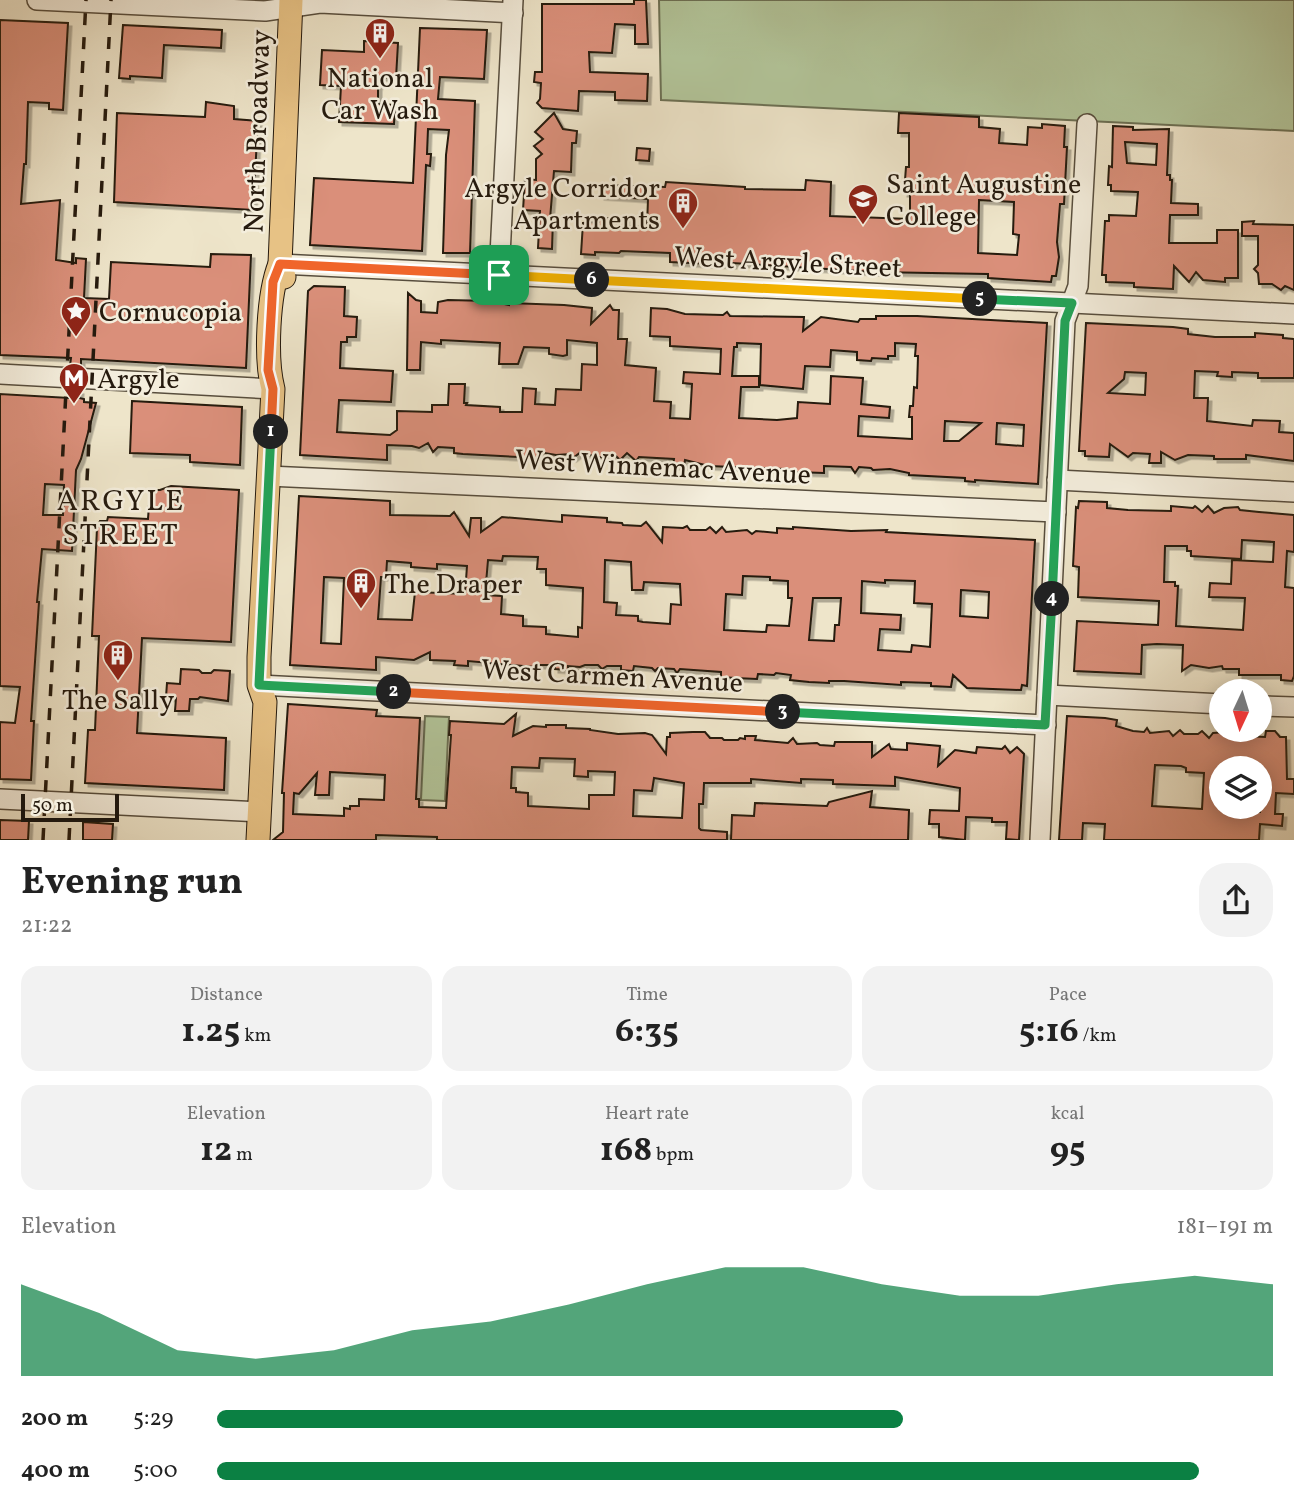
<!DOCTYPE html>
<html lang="en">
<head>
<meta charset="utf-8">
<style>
  body { margin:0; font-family:Vollkorn,serif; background:#f2f2f2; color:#222; height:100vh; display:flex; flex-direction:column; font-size:26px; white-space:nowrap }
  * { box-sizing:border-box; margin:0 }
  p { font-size:23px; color:#767676 }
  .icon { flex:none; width:38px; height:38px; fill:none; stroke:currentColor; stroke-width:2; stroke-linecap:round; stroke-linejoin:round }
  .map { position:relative; height:840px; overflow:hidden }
  .panel { display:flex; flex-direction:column; background:#fff; flex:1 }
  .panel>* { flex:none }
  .needle { width:46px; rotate:184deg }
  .fabs { position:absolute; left:1209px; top:679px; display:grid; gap:14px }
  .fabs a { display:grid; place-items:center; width:63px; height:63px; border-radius:50%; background:#fff; box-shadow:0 4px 18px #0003; font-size:35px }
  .scale { position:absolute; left:21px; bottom:18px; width:98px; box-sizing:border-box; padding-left:7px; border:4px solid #251a0e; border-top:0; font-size:19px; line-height:24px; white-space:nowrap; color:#251a0e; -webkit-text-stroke:5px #f4eedd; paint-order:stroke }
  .pin { position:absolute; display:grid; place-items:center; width:60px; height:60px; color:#fff; margin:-30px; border-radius:14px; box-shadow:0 4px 10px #0006 }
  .km { position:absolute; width:35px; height:35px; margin:-18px; border-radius:50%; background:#222; color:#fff; font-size:19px; line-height:35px; text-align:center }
  .round { display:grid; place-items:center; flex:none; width:74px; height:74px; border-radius:28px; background:#f2f2f2 }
  .summary { display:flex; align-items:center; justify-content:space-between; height:119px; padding:0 21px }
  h1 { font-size:38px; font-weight:700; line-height:52px }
  .stats { display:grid; grid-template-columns:repeat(3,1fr); gap:10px; height:119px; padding:7px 21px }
  .stats div { display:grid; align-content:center; border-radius:18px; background:#f2f2f2; text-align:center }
  .stats b { font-size:35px; font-weight:700 }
  .stats small { font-size:19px; font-weight:400 }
  .stats p { font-size:19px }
  .chart { height:196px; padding:14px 21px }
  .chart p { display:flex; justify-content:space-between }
  .chart svg { width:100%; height:126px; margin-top:7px; fill:#0b8043; opacity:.7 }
  ul { padding:0 21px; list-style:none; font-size:23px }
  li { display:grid; grid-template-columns:112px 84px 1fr; align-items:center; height:52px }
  li i { height:18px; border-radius:9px; background:#0b8043 }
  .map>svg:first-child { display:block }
  .green { fill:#b3c69b; stroke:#6c7054; stroke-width:2 }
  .building { fill:#da8f7a; stroke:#251a0e; stroke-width:2; fill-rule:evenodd; filter:url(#shadow) }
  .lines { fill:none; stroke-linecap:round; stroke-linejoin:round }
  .minor-casing { stroke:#574d3d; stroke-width:22 }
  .major-casing { stroke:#251a0e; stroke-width:25 }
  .minor { stroke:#f4eedd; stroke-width:19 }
  .major { stroke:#e7c285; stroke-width:23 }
  .rail { stroke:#251a0e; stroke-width:3.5; stroke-dasharray:12 12; stroke-linecap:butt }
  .split-1-casing { stroke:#fff; stroke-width:14 }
  .split-2-casing { stroke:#fff; stroke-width:14 }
  .split-3-casing { stroke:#fff; stroke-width:14 }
  .split-4-casing { stroke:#fff; stroke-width:14 }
  .split-5-casing { stroke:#fff; stroke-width:14 }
  .split-6-casing { stroke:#fff; stroke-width:14 }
  .split-7-casing { stroke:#fff; stroke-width:14 }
  .split-1 { stroke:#f0652b; stroke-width:9 }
  .split-2 { stroke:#22a559; stroke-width:9 }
  .split-3 { stroke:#f0652b; stroke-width:9 }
  .split-4 { stroke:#22a559; stroke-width:9 }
  .split-5 { stroke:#22a559; stroke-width:9 }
  .split-6 { stroke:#f5b400; stroke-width:9 }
  .split-7 { stroke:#f5b400; stroke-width:9 }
  .labels { text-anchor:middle; stroke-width:5; stroke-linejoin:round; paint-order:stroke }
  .poi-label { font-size:28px; fill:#251a0e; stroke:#f4eedd; text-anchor:start }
  .street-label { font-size:28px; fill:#251a0e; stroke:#f4eedd }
  .neighbourhood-label { font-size:30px; letter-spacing:2px; fill:#251a0e; stroke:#f4eedd }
</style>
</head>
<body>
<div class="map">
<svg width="1294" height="840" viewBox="0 0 1294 840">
  <defs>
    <filter id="shadow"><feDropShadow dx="3.5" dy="3.5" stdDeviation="0" flood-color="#0004"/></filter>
  </defs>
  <rect width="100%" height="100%" fill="#eee5ca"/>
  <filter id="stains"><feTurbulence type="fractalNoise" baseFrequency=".00286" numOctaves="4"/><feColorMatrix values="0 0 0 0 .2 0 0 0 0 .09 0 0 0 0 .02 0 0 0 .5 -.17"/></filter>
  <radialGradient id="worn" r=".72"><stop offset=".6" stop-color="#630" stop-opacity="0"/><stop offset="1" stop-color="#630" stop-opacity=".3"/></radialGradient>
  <g class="green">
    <polygon points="659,0 1294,0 1294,131 661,100"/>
    <polygon points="425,716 449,717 445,801 421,800"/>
  </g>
  <g class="building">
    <polygon points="634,0 646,0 648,44 635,44 635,25 615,24 612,53 589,52 590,72 648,74 647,101 615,100 615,92 579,91 578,111 542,108 537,103 540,99 541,83 534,82 535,72 542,72 542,4 634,4"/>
    <polygon points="0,20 68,23 63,110 49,109 49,103 28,102 26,164 24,164 21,204 60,200 56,260 76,263 76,258 86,259 84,298 109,299 111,262 210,267 211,254 251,255 246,368 81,359 81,366 70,366 71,358 0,355"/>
    <polygon points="123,25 222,30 221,48 164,45 162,78 130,76 130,79 119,78"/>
    <polygon points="420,28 487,30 484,79 440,77 438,99 475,101 470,253 443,253 446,155 449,130 428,129 427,154 431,154 430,166 426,165 422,251 310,245 314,178 413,183"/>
    <polygon points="364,41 398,43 396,78 380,77 378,88 378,104 395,105 394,124 339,122 341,86 320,85 322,50 364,52"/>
    <polygon points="206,102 234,106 234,119 258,121 253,210 114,202 117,113 205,117"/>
    <polygon points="554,113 563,129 577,131 576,143 572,143 571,172 554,171 550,219 553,219 552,249 538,248 540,211 523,210 525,179 536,180 536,159 542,154 534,146 543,139 535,132"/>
    <path d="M899 113 979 117V127L1000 129 999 143 1027 145 1028 127 1042 128V124L1065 126 1064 147H1067L1064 204H1060L1057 242 1059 257 1056 276H1052L1051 282 988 278V274L874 272 733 263V265L670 262V253L621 251 619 253 595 252V255L581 254 583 223 599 222V218H609L626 219 625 226 647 227 648 199 601 196 602 185 665 187 666 182 745 187V189L805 190 806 180 831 182 830 216 910 219V193H904L906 167H909V133H898ZM979 200 1014 202 1013 234 1019 235 1017 255 978 253Z"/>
    <path d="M1113 126 1133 127V130L1169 129 1167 175H1170V180H1172L1171 203 1198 204V215H1170L1169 243H1217V230H1238V278H1225V282L1203 280 1196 272 1189 282 1174 266 1173 289 1134 287V283L1106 282V275H1102L1105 221H1109V215L1136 216 1138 192 1111 191V185H1108L1109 166 1112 167ZM1125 142 1157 144 1156 165 1127 163Z"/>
    <polygon points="637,148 650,149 649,161 636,160"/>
    <polygon points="1254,221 1253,224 1294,225 1294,290 1285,286 1281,290 1272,284 1259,284 1258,273 1254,269 1258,265 1258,236 1242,236 1242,222"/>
    <path d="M314 286 345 287 344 316 357 317 356 337H347V342H341L340 368 393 371 391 402 339 400 337 432 390 435 397 430V411L432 412V405H448L449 384H465L464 403H467L466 405 500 407V412H522L523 388 536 389 535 404 555 405 556 389 581 390 582 364 597 365V343L567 340V355L563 356 549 354V348L524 347 518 364H499L500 343 441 340V344L421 342 420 370H407L408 293 416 300 421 301V312L437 313 438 302 448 300 490 301 509 305V303L564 305 592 308 591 324 610 305 613 310H619L618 339H627L625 365 656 368 654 401 671 402 670 418 690 419 692 384 683 383 684 372 720 374 721 349 670 346V337L650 336 651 308 667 309 685 314 723 315 727 312 730 316 804 317 803 331 821 317 858 322 860 319H876V316H917L1047 323 1038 484 975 480V482L965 481V478L909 475V473L890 469 873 470 871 468 859 467 855 473 851 467 824 466V473L795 472V470L785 469 709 466 685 460 684 466H673L674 459 639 457 636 461 627 453 620 460 616 456 604 458 590 455 584 456 581 452 573 458 571 454 556 455 538 452V458L463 454 454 453V448L438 447 433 452 428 443 419 448 412 446 387 445V460L300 455 308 291ZM737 343 761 344 760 385 803 389 805 366 830 367 831 350 857 352V360L871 361 872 358 888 359V356H895V343L916 344 915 356H918L917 388 914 387 913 406H910L909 417H912V439L858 436 859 416 889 418 890 407 861 404 863 378 831 376 830 404 798 402 797 418 777 420 739 418 741 387H759V376H732L734 347H737ZM945 421 981 423 959 441H944ZM997 423 1024 425 1023 446 996 444Z"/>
    <path d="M1086 323 1173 327 1188 329V334L1215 337H1255V333L1283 335V338L1294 339V378H1258V373L1232 372V377L1217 376 1218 372 1195 371 1194 398H1208L1207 421 1252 426 1253 420 1280 421 1279 432 1294 433V461L1246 455V459H1214V456L1188 455 1175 460 1161 452V463H1149L1150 454 1133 453 1128 457 1110 444 1109 457 1085 456V451H1079ZM1125 372 1146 373 1145 395 1108 393 1124 379Z"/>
    <path d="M69 390 80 391 79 398 84 399V402L96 403 81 459 76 470 72 551 42 549 37 602H39L31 721H34L31 780 0 779V722L15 723 20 687 0 686V394L69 398ZM45 484 64 485 63 515H43Z"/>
    <polygon points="132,401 242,407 240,465 190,462 190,455 130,453"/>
    <polygon points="171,486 239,490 231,642 142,638 137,733 226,738 224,790 85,783 88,730 95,730 99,636 92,636 97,528 100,521 107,521 108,517 148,519 150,490 160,490"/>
    <path d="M299 496 390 501V515L450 516 454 512 469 536 471 518H481V532L502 517 562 522V515L607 518V522L622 523 623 525 641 526 646 522 662 542 663 527 683 528 687 526 690 530H706L710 527 716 533 722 527 726 532 747 530 752 534 756 531 777 533V528L793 529V527L851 531 887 530 886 532 1035 540 1027 686 1022 685 1021 690 967 688 953 675 951 687 931 686V683L901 682V685L844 681H829V683L809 682 790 680 791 675 776 673 774 675 758 674 757 679 735 678 721 677V672L680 669 677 673 674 669 658 668 655 671 652 668 634 666 633 671 621 670V666H607L602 669 598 665H585L580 667 568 666V670L555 669V665H538L535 667 468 661V666L454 665 455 661 430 660V652L414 660 376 657V670L290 665ZM503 556 538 557 537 569H546V585L583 588 582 628 578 627V637L546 634V627L523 626V616L501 614 502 596 485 595 488 560 502 561ZM605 560 631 562 632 590H643L644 582 680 584 681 605 671 604 670 624 643 622 638 621V616L616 615 617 603 604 602ZM387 561 411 563V567L437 569V564L467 566 465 594 415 592 412 620 378 619 381 577H386ZM743 576 770 577V580L788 581V598H792L789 626 767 625 766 632 724 630 726 594 742 595ZM324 577 344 578 341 644 321 643ZM885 580 915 581 914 603 932 604 930 647 912 645 911 652 878 650 880 629 900 630 901 615 861 613 862 581 885 583ZM961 590 989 592 988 618 960 616ZM813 598H841L839 625H835L834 641 809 640Z"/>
    <path d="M1079 501 1107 502V508L1128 510 1171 511V506L1193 508 1195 506 1202 512 1208 506 1214 513 1224 508 1238 507 1240 510 1259 512 1294 515V552L1287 551 1285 587 1294 588V676L1292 681 1281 680V675H1239V669H1223L1222 666 1209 668 1191 665 1182 671 1183 645 1157 644 1142 645 1141 674 1074 671 1077 621 1158 625 1159 603V601L1078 597 1079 567 1073 566 1076 507 1078 508ZM1242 540 1274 542 1273 562 1232 560 1231 584 1210 583 1209 597 1245 598 1243 630 1176 626 1178 586H1175V582H1164L1165 546H1187V551H1191V556L1241 559Z"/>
    <polygon points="181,669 199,670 202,673 211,673 214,670 230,671 228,701 200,697 198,699 190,699 189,711 175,711 176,698 166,697 167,683 180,684"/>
    <path d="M288 704 377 710 376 716 420 718 416 799H419V807L446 808 451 735H449L450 721 504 724 516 714 513 736 533 726 546 727V725H566V728L590 729V730L618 734 645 733 652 735 666 754 667 737H670V733L693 732H705L710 738H722L724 740H738L740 738 745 739V736H756L755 740 788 743 793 738 797 744 817 743 820 745 834 746 835 742H872V757L889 744 891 749 907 750V743L940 746 938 766 955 750 976 753 977 747 1002 749 1005 746 1010 753 1017 747 1024 754 1019 840 1006 839 1007 822H992V818L966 817 965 840 939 837V824H929L930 810 959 811 960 788 895 777V786L833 784V780L801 779V783L751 779V783H704L703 804H699V828L701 830 727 832V840H437V837L376 835V840H273L283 832 284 793H282ZM540 758 575 759 574 776 588 777V771L615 772 614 795H589V809L528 806V793L516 792V788H511L512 767 539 768ZM330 772 385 775 384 800 359 799V806H350V809L344 808V816L293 814 294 793 299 794 317 773 315 795H329ZM654 778 684 783 682 818 633 816 634 790 652 791Z"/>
    <path d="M1067 716 1105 718 1117 720 1116 726 1133 731 1144 732 1147 728 1150 733 1169 731 1173 736 1180 730 1184 734H1198L1202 731 1209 738 1213 733 1227 732 1234 739 1240 734 1244 736 1265 737 1266 731H1275L1280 737H1286L1287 779H1294V794L1276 793 1275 814H1283L1282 826 1260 824 1259 840H1104L1105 824 1083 823 1082 840H1059ZM1155 765 1181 766 1186 768V772L1204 773 1202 809 1152 806ZM1222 768H1260V812L1222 810Z"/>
    <polygon points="872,791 870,807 909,810 908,840 731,840 732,815 754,816 755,803 827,806 829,802"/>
    <polygon points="0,820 29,821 28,840 0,840"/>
    <polygon points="83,822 113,824 112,840 83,840"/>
  </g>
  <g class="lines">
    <g class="minor-casing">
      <g id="minor">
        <polyline points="37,0 265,11 320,3 513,13"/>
        <polyline points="280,264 1294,314"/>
        <polyline points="499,275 513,0"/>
        <polyline points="0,374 273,389"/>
        <polyline points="268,476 1056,512"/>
        <polyline points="1057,480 1294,492"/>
        <polyline points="259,685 1046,725"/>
        <polyline points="1047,695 1222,704"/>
        <polyline points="1260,706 1294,707"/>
        <polyline points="0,799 259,812"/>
        <polyline points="1040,840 1065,321 1078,286 1087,124"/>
      </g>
    </g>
    <g class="major-casing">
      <g id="major">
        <polyline points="284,277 280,264 291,0"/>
        <path d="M258 840 265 702 259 685V657L273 389C265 358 268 294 280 264"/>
      </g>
    </g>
    <use href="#minor" class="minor"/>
    <use href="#major" class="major"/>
    <g class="rail">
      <polyline points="43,840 86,0"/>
      <polyline points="69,840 111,0"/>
    </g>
  </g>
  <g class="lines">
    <g class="split-1-casing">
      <polyline id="split-1" points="271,432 273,389 268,370 273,282 280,264 499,275"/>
    </g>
    <g class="split-2-casing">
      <polyline id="split-2" points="271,432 259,685 394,692"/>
    </g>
    <g class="split-3-casing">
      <polyline id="split-3" points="394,692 783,712"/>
    </g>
    <g class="split-4-casing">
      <polyline id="split-4" points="783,712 1045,725 1052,599"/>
    </g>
    <g class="split-5-casing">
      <polyline id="split-5" points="980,299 1072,303 1065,321 1052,599"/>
    </g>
    <g class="split-6-casing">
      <polyline id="split-6" points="592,280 980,299"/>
    </g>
    <g class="split-7-casing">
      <polyline id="split-7" points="499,275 592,280"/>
    </g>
    <use href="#split-1" class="split-1"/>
    <use href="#split-2" class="split-2"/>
    <use href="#split-3" class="split-3"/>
    <use href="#split-4" class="split-4"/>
    <use href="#split-5" class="split-5"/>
    <use href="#split-6" class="split-6"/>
    <use href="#split-7" class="split-7"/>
  </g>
  <defs>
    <g id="building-pin" transform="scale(1.575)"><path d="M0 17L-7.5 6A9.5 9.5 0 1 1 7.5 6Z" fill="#8f2418" stroke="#f4eedd"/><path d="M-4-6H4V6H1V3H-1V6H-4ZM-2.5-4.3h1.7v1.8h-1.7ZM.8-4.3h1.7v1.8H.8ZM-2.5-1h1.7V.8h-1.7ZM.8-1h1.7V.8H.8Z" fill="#fff"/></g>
    <g id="university-pin" transform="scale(1.575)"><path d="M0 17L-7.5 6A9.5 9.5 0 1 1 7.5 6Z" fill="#8f2418" stroke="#f4eedd"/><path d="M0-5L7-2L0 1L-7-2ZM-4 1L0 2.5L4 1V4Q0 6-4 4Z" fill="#fff"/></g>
    <g id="sight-pin" transform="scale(1.575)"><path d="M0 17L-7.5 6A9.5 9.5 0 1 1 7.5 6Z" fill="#8f2418" stroke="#f4eedd"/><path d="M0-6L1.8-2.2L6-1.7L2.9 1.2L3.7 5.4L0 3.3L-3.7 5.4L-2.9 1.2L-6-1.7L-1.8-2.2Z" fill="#fff"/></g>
    <g id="metro-pin" transform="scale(1.575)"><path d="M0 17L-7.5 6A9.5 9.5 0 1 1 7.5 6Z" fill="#8f2418" stroke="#f4eedd"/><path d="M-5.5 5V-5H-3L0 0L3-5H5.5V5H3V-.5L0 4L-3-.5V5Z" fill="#fff"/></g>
  </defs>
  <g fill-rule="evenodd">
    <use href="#building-pin" x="380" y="33"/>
    <use href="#university-pin" x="863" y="199"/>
    <use href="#building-pin" x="683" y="203"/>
    <use href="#sight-pin" x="76" y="311"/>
    <use href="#metro-pin" x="74" y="378"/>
    <use href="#building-pin" x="361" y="583"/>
    <use href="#building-pin" x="118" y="655"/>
  </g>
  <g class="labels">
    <g class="poi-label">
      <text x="380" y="87" text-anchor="middle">National<tspan x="380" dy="32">Car Wash</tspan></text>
      <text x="886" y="193">Saint Augustine<tspan x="886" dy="32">College</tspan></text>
      <text x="660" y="197" text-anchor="end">Argyle Corridor<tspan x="660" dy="32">Apartments</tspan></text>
      <text x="99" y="321">Cornucopia</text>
      <text x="97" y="388">Argyle</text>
      <text x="384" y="593">The Draper</text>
      <text x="118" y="709" text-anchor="middle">The Sally</text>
    </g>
    <g class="street-label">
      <text transform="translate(256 131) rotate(-88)" y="10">North Broadway</text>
      <text transform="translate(788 261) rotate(3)" y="10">West Argyle Street</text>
      <text transform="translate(663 466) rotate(3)" y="10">West Winnemac Avenue</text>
      <text transform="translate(612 675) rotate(3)" y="10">West Carmen Avenue</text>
    </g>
    <g class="neighbourhood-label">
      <text x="121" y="510">ARGYLE<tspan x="121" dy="34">STREET</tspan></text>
    </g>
  </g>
  <rect width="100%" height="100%" filter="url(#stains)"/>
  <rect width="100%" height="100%" fill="url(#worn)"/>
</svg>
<div class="fabs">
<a><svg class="needle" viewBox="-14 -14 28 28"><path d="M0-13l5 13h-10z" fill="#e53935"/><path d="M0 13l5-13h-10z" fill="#767676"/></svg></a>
<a><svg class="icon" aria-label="layers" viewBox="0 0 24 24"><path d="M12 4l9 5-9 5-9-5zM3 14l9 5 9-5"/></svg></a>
</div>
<div class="scale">50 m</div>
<div class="pin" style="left:499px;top:275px;background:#1e9e55"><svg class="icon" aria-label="arrive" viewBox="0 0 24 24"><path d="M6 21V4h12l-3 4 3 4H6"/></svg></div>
<b class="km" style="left:271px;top:432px">1</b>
<b class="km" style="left:394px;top:692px">2</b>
<b class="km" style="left:783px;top:712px">3</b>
<b class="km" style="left:1052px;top:599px">4</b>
<b class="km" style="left:980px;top:299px">5</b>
<b class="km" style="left:592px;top:280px">6</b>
</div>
<section class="panel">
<div class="summary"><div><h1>Evening run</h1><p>21:22</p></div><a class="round"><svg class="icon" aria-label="share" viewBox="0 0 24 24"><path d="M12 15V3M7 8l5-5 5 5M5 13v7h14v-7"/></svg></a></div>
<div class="stats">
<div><p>Distance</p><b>1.25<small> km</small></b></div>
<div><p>Time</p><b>6:35</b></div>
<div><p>Pace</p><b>5:16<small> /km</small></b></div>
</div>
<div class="stats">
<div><p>Elevation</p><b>12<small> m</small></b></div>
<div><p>Heart rate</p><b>168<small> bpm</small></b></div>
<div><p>kcal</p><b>95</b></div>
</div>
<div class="chart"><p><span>Elevation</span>181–191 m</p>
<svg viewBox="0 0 160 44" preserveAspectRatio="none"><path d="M0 44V12L10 22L20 35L30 38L40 35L50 28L60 25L70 19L80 12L90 6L100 6L110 12L120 16L130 16L140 12L150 9L160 12V44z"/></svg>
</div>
<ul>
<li><b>200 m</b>5:29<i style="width:65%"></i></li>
<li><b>400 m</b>5:00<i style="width:93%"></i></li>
</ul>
</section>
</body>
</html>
